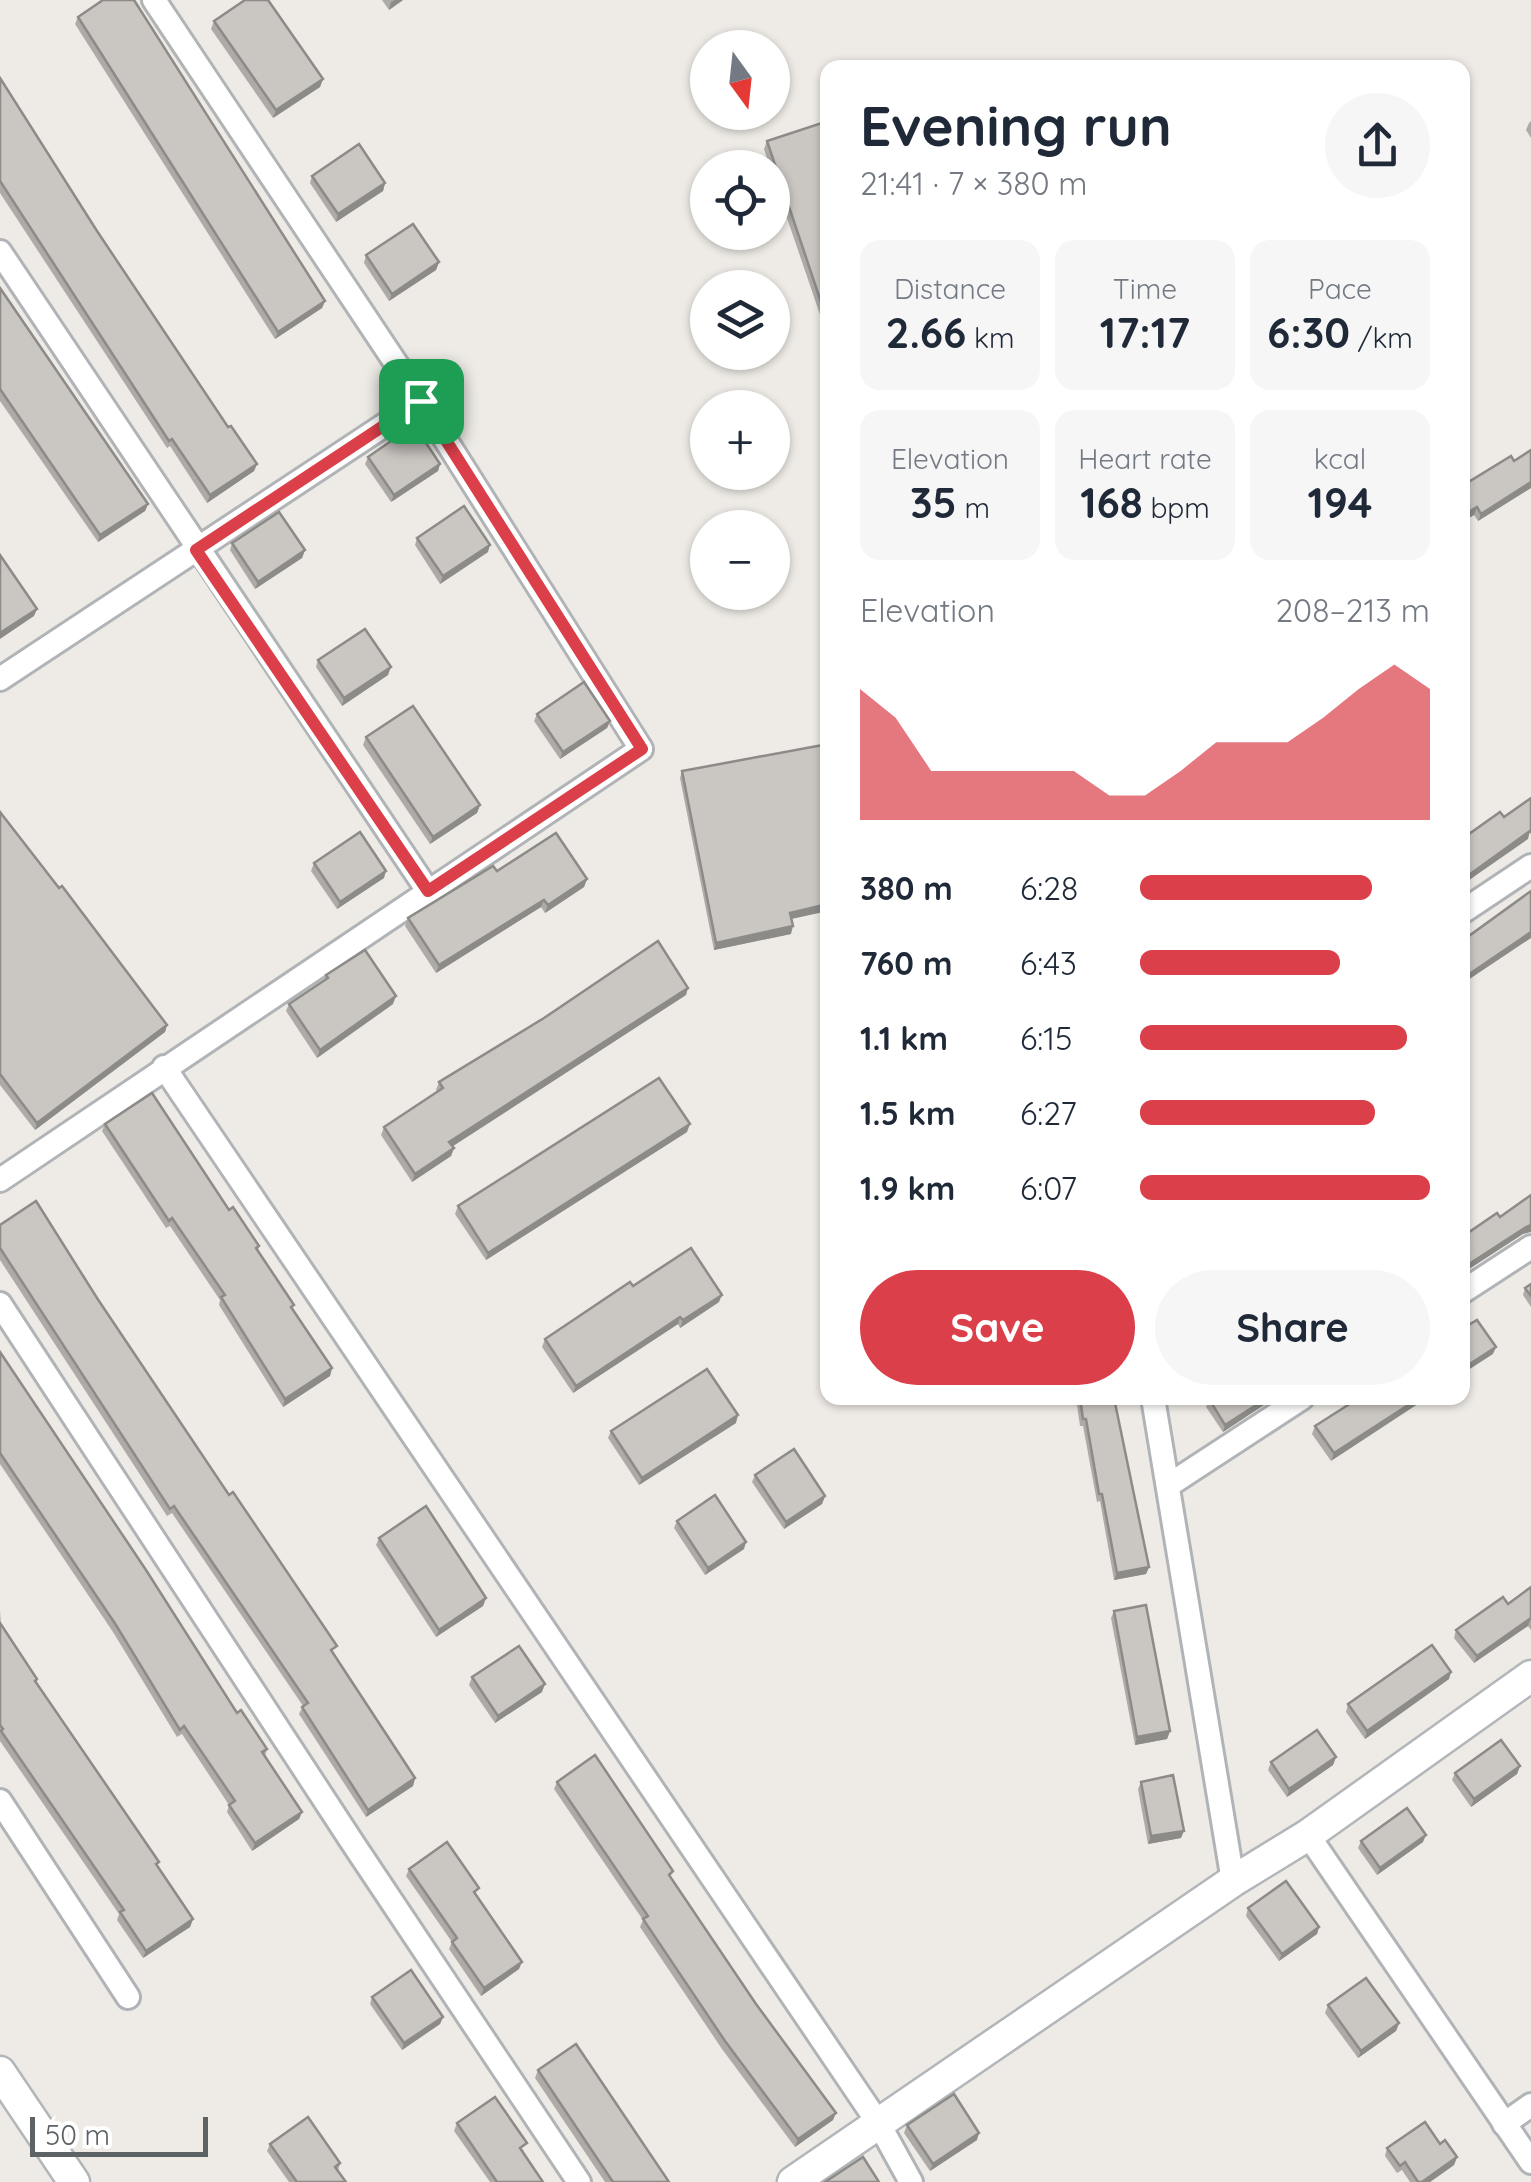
<!DOCTYPE html>
<html lang="en">
<head>
<meta charset="utf-8">
<style>
  body { margin:0; font-family:Quicksand,sans-serif; background:#f6f6f7; color:#1f2937; height:100vh; display:flex; flex-direction:column; font-size:38px; white-space:nowrap }
  * { box-sizing:border-box; margin:0 }
  p { font-size:32px; color:#747a83 }
  .icon { flex:none; width:55px; height:55px; fill:none; stroke:currentColor; stroke-width:2; stroke-linecap:round; stroke-linejoin:round }
  .map { position:relative; flex:1; overflow:hidden }
  .panel { position:absolute; left:820px; top:60px; width:650px; height:1345px; display:flex; flex-direction:column; background:#fff; border-radius:20px; box-shadow:0 2px 8px #0004 }
  .panel>* { flex:none }
  .needle { width:65px; rotate:165deg }
  .tools { position:absolute; left:690px; top:30px; display:grid; gap:20px }
  .tools a { display:grid; place-items:center; width:100px; height:100px; border-radius:50%; background:#fff; box-shadow:0 2px 8px #0004; font-size:50px }
  .scale { position:absolute; left:30px; bottom:25px; width:178px; box-sizing:border-box; padding-left:10px; border:5px solid #5d6265; border-top:0; font-size:28px; line-height:35px; white-space:nowrap; color:#5d6265; -webkit-text-stroke:8px #fff; paint-order:stroke }
  .pin { position:absolute; display:grid; place-items:center; width:85px; height:85px; color:#fff; margin:-42px; border-radius:20px; box-shadow:0 5px 15px #0006 }
  .round { display:grid; place-items:center; flex:none; width:105px; height:105px; border-radius:52px; background:#f6f6f7 }
  .headline { display:flex; align-items:center; justify-content:space-between; height:170px; padding:0 40px }
  h1 { font-size:55px; font-weight:700; line-height:75px }
  .figures { display:grid; grid-template-columns:repeat(3,1fr); gap:15px; height:170px; padding:10px 40px }
  .figures div { display:grid; align-content:center; border-radius:20px; background:#f6f6f7; text-align:center }
  .figures b { font-size:42px; font-weight:700 }
  .figures small { font-size:28px; font-weight:400 }
  .figures p { font-size:28px }
  .chart { height:280px; padding:20px 40px }
  .chart p { display:flex; justify-content:space-between }
  .chart svg { width:100%; height:180px; margin-top:10px; fill:#db3f49; opacity:.7 }
  .primary-button { display:flex; gap:20px; margin-top:auto; padding:20px 40px }
  .primary-button a { flex:1; height:115px; border-radius:60px; background:#db3f49; color:#fff; font-size:40px; font-weight:700; line-height:115px; text-align:center }
  .primary-button a+a { background:#f6f6f7; color:#1f2937 }
  ul { padding:0 40px; list-style:none; font-size:32px }
  li { display:grid; grid-template-columns:160px 120px 1fr; align-items:center; height:75px }
  li i { height:25px; border-radius:12px; background:#db3f49 }
  .map>svg:first-child { display:block }
  .lines { fill:none; stroke-linecap:round; stroke-linejoin:round }
  .street-casing { stroke:#b1b4b7; stroke-width:28 }
  .secondary-casing { stroke:#b2b6b9; stroke-width:35 }
  .street { stroke:#fff; stroke-width:22 }
  .secondary { stroke:#fff; stroke-width:30 }
  .wall { fill:#aeaaa7 }
  .shaded-wall { fill:#8d8b88 }
  .building { fill:#cac6c2; stroke:#8d8b88; stroke-width:2.5 }
  .route-casing { stroke:#fff; stroke-width:20 }
  .route { stroke:#db3f49; stroke-width:12 }
</style>
</head>
<body>
<div class="map">
<svg width="1531" height="2182" viewBox="0 0 1531 2182">
  <rect width="100%" height="100%" fill="#eeebe6"/>
  <g class="lines">
    <g class="street-casing">
      <g id="street">
        <polyline points="0,252 428,891"/>
        <polyline points="0,679 421,401"/>
        <polyline points="1462,912 1531,866"/>
        <polyline points="164,1067 879,2124 911,2182"/>
        <polyline points="0,1180 641,749 421,401 154,0"/>
        <polyline points="1462,1292 1531,1247"/>
        <polyline points="0,1304 354,1845 579,2182"/>
        <polyline points="1153,1398 1233,1881"/>
        <polyline points="1169,1485 1302,1398"/>
        <polyline points="0,1801 128,1997"/>
        <polyline points="1308,1835 1531,2162"/>
        <polyline points="1504,2124 1531,2105"/>
      </g>
    </g>
    <g class="secondary-casing">
      <g id="secondary">
        <polyline points="0,2072 74,2182"/>
        <polyline points="793,2182 1233,1881 1308,1835 1531,1676"/>
      </g>
    </g>
    <use href="#street" class="street"/>
    <use href="#secondary" class="secondary"/>
  </g>
  <g class="wall">
    <polygon points="382,0 403,0 389,10"/>
    <polygon points="78,17 325,301 322,308 275,339 75,24"/>
    <polygon points="214,21 323,79 320,87 273,118 211,29"/>
    <polygon points="0,78 97,231 228,427 257,464 254,471 207,503 170,446 167,448 0,193"/>
    <polygon points="828,121 828,338 772,174 772,168 770,168 764,149 767,141"/>
    <polygon points="1531,121 1531,138 1526,130 1529,123"/>
    <polygon points="312,176 385,183 383,191 336,222 310,183"/>
    <polygon points="366,255 439,262 436,270 389,301 364,263"/>
    <polygon points="0,288 148,504 145,511 98,542 0,401"/>
    <polygon points="1531,450 1531,488 1478,521 1474,515 1462,522 1462,486 1514,461"/>
    <polygon points="368,457 440,464 438,471 391,502 365,464"/>
    <polygon points="417,538 488,552 440,584 415,545"/>
    <polygon points="232,543 305,550 302,558 255,589 230,550"/>
    <polygon points="318,660 388,675 342,706 316,667"/>
    <polygon points="537,714 610,721 607,728 560,759 534,721"/>
    <polygon points="366,737 480,805 477,813 430,844 363,745"/>
    <polygon points="682,771 791,919 791,934 714,950 680,778"/>
    <polygon points="0,812 167,1025 165,1032 35,1130 0,1085"/>
    <polygon points="314,863 384,878 337,909 311,871"/>
    <polygon points="497,871 587,879 584,887 545,913 541,907 436,973 405,926 408,918"/>
    <polygon points="326,975 393,1004 317,1058 286,1011 289,1004 324,980"/>
    <polygon points="686,995 452,1146 454,1148 451,1156 412,1182 381,1135 384,1127 438,1092 436,1090 439,1082"/>
    <polygon points="105,1124 229,1210 259,1246 258,1250 292,1309 332,1368 330,1376 283,1407 219,1305 220,1300 170,1226 166,1228 102,1131"/>
    <polygon points="687,1132 486,1260 455,1214 458,1206"/>
    <polygon points="0,1225 97,1298 415,1778 413,1786 366,1817 299,1714 303,1706 172,1513 167,1516 0,1260"/>
    <polygon points="1531,1284 1531,1307 1523,1295 1525,1288"/>
    <polygon points="633,1286 719,1302 680,1328 678,1324 573,1393 542,1347 545,1339"/>
    <polygon points="0,1352 237,1713 267,1749 265,1756 302,1812 299,1819 252,1851 227,1812 229,1805 182,1734 177,1737 113,1632 0,1464"/>
    <polygon points="1076,1398 1114,1398 1149,1567 1146,1574 1114,1580 1100,1501 1097,1502 1083,1426 1080,1426"/>
    <polygon points="1359,1398 1331,1461 1312,1434 1315,1426"/>
    <polygon points="1209,1399 1270,1401 1223,1432 1206,1407"/>
    <polygon points="736,1423 639,1485 608,1438 611,1431"/>
    <polygon points="755,1475 825,1496 822,1504 784,1529 752,1482"/>
    <polygon points="677,1521 744,1549 705,1575 674,1528"/>
    <polygon points="379,1538 486,1598 483,1606 436,1637 376,1545"/>
    <polygon points="1531,1587 1531,1630 1528,1626 1474,1663 1454,1638 1456,1630 1508,1604"/>
    <polygon points="0,1611 1,1625 37,1679 36,1682 159,1862 157,1867 193,1919 190,1927 143,1958 117,1920 119,1914 0,1741"/>
    <polygon points="1114,1611 1170,1731 1167,1739 1135,1745 1111,1618"/>
    <polygon points="472,1677 542,1692 495,1723 469,1685"/>
    <polygon points="1449,1679 1365,1739 1346,1712 1348,1704"/>
    <polygon points="1336,1757 1333,1765 1287,1797 1268,1770 1271,1762"/>
    <polygon points="1520,1766 1517,1774 1471,1807 1452,1780 1455,1773"/>
    <polygon points="557,1782 671,1878 833,2120 795,2147 722,2049 640,1927 643,1920 554,1789"/>
    <polygon points="1141,1782 1181,1838 1148,1844 1138,1789"/>
    <polygon points="1361,1841 1423,1842 1377,1875 1358,1848"/>
    <polygon points="409,1869 476,1896 519,1969 481,1996 449,1949 452,1942 406,1876"/>
    <polygon points="1248,1908 1319,1927 1317,1934 1279,1961 1246,1916"/>
    <polygon points="372,1997 443,2017 440,2024 402,2050 370,2004"/>
    <polygon points="1328,2005 1399,2023 1396,2031 1358,2058 1325,2013"/>
    <polygon points="538,2070 669,2182 605,2182 535,2078"/>
    <polygon points="457,2123 524,2150 522,2152 543,2182 490,2182 454,2131"/>
    <polygon points="907,2125 977,2140 930,2171 904,2133"/>
    <polygon points="270,2144 340,2163 338,2171 346,2182 289,2182 267,2151"/>
    <polygon points="1440,2144 1457,2157 1454,2165 1430,2182 1410,2182 1402,2170 1397,2173 1385,2156 1387,2148"/>
  </g>
  <g class="shaded-wall">
    <polygon points="395,0 403,0 389,10 391,2"/>
    <polygon points="323,79 320,87 273,118 276,110"/>
    <polygon points="385,183 383,191 336,222 338,214"/>
    <polygon points="439,262 436,270 389,301 392,294"/>
    <polygon points="325,301 322,308 275,339 278,332"/>
    <polygon points="257,464 254,471 207,503 210,495"/>
    <polygon points="440,464 438,471 391,502 394,495"/>
    <polygon points="1531,482 1531,488 1478,521 1481,514"/>
    <polygon points="148,504 145,511 98,542 100,535"/>
    <polygon points="1477,507 1474,515 1462,522 1462,516"/>
    <polygon points="490,545 488,552 440,584 443,576"/>
    <polygon points="305,550 302,558 255,589 258,582"/>
    <polygon points="37,609 34,616 0,639 0,633"/>
    <polygon points="391,667 388,675 342,706 344,698"/>
    <polygon points="610,721 607,728 560,759 563,752"/>
    <polygon points="480,805 477,813 430,844 433,837"/>
    <polygon points="1530,831 1528,839 1462,885 1462,880"/>
    <polygon points="386,871 384,878 337,909 340,902"/>
    <polygon points="587,879 584,887 545,913 548,905"/>
    <polygon points="544,900 541,907 436,973 439,965"/>
    <polygon points="828,904 828,911 787,920 790,913"/>
    <polygon points="793,926 791,934 714,950 716,943"/>
    <polygon points="1531,932 1531,938 1462,984 1462,979"/>
    <polygon points="688,988 686,995 447,1150 449,1142"/>
    <polygon points="396,996 393,1004 317,1058 320,1050"/>
    <polygon points="167,1025 165,1032 35,1130 37,1123"/>
    <polygon points="690,1124 687,1132 486,1260 488,1253"/>
    <polygon points="454,1148 451,1156 412,1182 415,1174"/>
    <polygon points="1531,1225 1531,1232 1523,1234 1463,1273 1466,1266 1526,1227"/>
    <polygon points="722,1295 719,1302 680,1328 683,1320"/>
    <polygon points="680,1317 678,1324 573,1393 576,1386"/>
    <polygon points="1496,1347 1493,1354 1462,1374 1462,1369"/>
    <polygon points="332,1368 330,1376 283,1407 285,1399"/>
    <polygon points="1267,1398 1271,1398 1270,1401 1223,1432 1225,1425"/>
    <polygon points="1419,1398 1427,1398 1331,1461 1334,1453"/>
    <polygon points="738,1415 736,1423 639,1485 642,1478"/>
    <polygon points="825,1496 822,1504 784,1529 786,1522"/>
    <polygon points="746,1542 744,1549 705,1575 708,1568"/>
    <polygon points="1149,1567 1146,1574 1114,1580 1117,1573"/>
    <polygon points="486,1598 483,1606 436,1637 439,1630"/>
    <polygon points="1531,1618 1528,1626 1474,1663 1477,1656"/>
    <polygon points="1451,1672 1449,1679 1365,1739 1367,1731"/>
    <polygon points="545,1684 542,1692 495,1723 498,1716"/>
    <polygon points="1170,1731 1167,1739 1135,1745 1137,1737"/>
    <polygon points="1336,1757 1333,1765 1287,1797 1289,1789"/>
    <polygon points="1520,1766 1517,1774 1471,1807 1474,1799"/>
    <polygon points="415,1778 413,1786 366,1817 368,1810"/>
    <polygon points="302,1812 299,1819 252,1851 255,1843"/>
    <polygon points="1184,1831 1181,1838 1148,1844 1151,1836"/>
    <polygon points="1426,1835 1423,1842 1377,1875 1380,1868"/>
    <polygon points="193,1919 190,1927 143,1958 146,1951"/>
    <polygon points="1319,1927 1317,1934 1279,1961 1282,1954"/>
    <polygon points="522,1962 519,1969 481,1996 484,1988"/>
    <polygon points="443,2017 440,2024 402,2050 404,2043"/>
    <polygon points="1399,2023 1396,2031 1358,2058 1361,2051"/>
    <polygon points="836,2113 833,2120 795,2147 798,2139"/>
    <polygon points="979,2133 977,2140 930,2171 933,2164"/>
    <polygon points="1457,2157 1454,2165 1430,2182 1422,2182"/>
  </g>
  <g class="building">
    <polygon points="103,0 134,0 325,301 278,332 78,17"/>
    <polygon points="245,0 268,0 323,79 276,110 214,21"/>
    <polygon points="0,78 97,231 228,427 231,426 257,464 210,495 172,439 169,441 0,181"/>
    <polygon points="828,121 828,323 767,141"/>
    <polygon points="359,144 385,183 338,214 312,176"/>
    <polygon points="413,224 439,262 392,294 366,255"/>
    <polygon points="0,288 148,504 100,535 0,389"/>
    <polygon points="414,425 440,464 394,495 368,457"/>
    <polygon points="1531,450 1531,482 1481,514 1477,507 1462,516 1462,486 1511,456 1514,461"/>
    <polygon points="464,506 490,545 443,576 417,538"/>
    <polygon points="279,512 305,550 258,582 232,543"/>
    <polygon points="0,555 37,609 0,633"/>
    <polygon points="365,629 391,667 344,698 318,660"/>
    <polygon points="584,682 610,721 563,752 537,714"/>
    <polygon points="413,706 480,805 433,837 366,737"/>
    <polygon points="828,744 828,904 790,913 793,926 716,943 682,771"/>
    <polygon points="1531,798 1531,832 1530,831 1462,880 1462,839 1500,812 1504,817"/>
    <polygon points="0,812 59,888 62,886 167,1025 37,1123 0,1074"/>
    <polygon points="360,832 386,871 340,902 314,863"/>
    <polygon points="556,833 587,879 548,905 544,900 439,965 408,918 493,866 497,871"/>
    <polygon points="1531,891 1531,932 1462,979 1462,941"/>
    <polygon points="658,941 688,988 449,1142 454,1148 415,1174 384,1127 443,1088 439,1082 544,1018"/>
    <polygon points="365,950 396,996 320,1050 289,1004 328,978 326,975"/>
    <polygon points="659,1078 690,1124 488,1253 458,1206"/>
    <polygon points="152,1093 229,1210 233,1207 259,1246 256,1248 294,1305 291,1307 332,1368 285,1399 221,1297 225,1295 172,1218 169,1221 105,1124"/>
    <polygon points="1531,1195 1531,1225 1526,1227 1466,1266 1462,1261 1462,1237 1497,1213 1500,1217"/>
    <polygon points="36,1201 97,1298 229,1495 233,1492 337,1646 331,1650 415,1778 368,1810 302,1707 308,1703 174,1506 170,1509 0,1248 0,1225"/>
    <polygon points="691,1248 722,1295 683,1320 680,1317 576,1386 545,1339 630,1282 633,1286"/>
    <polygon points="1531,1284 1531,1296 1525,1288"/>
    <polygon points="1477,1320 1496,1347 1462,1369 1462,1329"/>
    <polygon points="0,1352 146,1570 237,1713 241,1710 267,1749 262,1752 302,1812 255,1843 229,1805 235,1801 184,1726 180,1730 116,1625 0,1453"/>
    <polygon points="707,1369 738,1415 642,1478 611,1431"/>
    <polygon points="1080,1398 1114,1398 1149,1567 1117,1573 1102,1494 1099,1494 1086,1419 1083,1419"/>
    <polygon points="1211,1398 1267,1398 1225,1425 1209,1399"/>
    <polygon points="1359,1398 1419,1398 1334,1453 1315,1426"/>
    <polygon points="794,1449 825,1496 786,1522 755,1475"/>
    <polygon points="715,1495 746,1542 708,1568 677,1521"/>
    <polygon points="426,1506 486,1598 439,1630 379,1538"/>
    <polygon points="1531,1587 1531,1618 1477,1656 1456,1630 1503,1597 1508,1604"/>
    <polygon points="1146,1605 1170,1731 1137,1737 1114,1611"/>
    <polygon points="0,1623 37,1679 35,1681 159,1862 156,1864 193,1919 146,1951 120,1912 124,1910 1,1731 3,1729 0,1725"/>
    <polygon points="1432,1645 1451,1672 1367,1731 1348,1704"/>
    <polygon points="519,1646 545,1684 498,1716 472,1677"/>
    <polygon points="1317,1730 1336,1757 1289,1789 1271,1762"/>
    <polygon points="1501,1740 1520,1766 1474,1799 1455,1773"/>
    <polygon points="595,1755 673,1871 669,1875 756,2004 836,2113 798,2139 725,2041 643,1919 648,1916 557,1782"/>
    <polygon points="1173,1775 1184,1831 1151,1836 1141,1782"/>
    <polygon points="1407,1808 1426,1835 1380,1868 1361,1841"/>
    <polygon points="447,1842 479,1888 474,1892 522,1962 484,1988 452,1942 457,1938 409,1869"/>
    <polygon points="1286,1881 1319,1927 1282,1954 1248,1908"/>
    <polygon points="411,1970 443,2017 404,2043 372,1997"/>
    <polygon points="1366,1978 1399,2023 1361,2051 1328,2005"/>
    <polygon points="576,2044 669,2182 613,2182 538,2070"/>
    <polygon points="954,2094 979,2133 933,2164 907,2125"/>
    <polygon points="495,2097 527,2143 520,2148 543,2182 497,2182 457,2123"/>
    <polygon points="308,2117 340,2163 335,2167 346,2182 297,2182 270,2144"/>
    <polygon points="1425,2122 1440,2144 1445,2140 1457,2157 1422,2182 1418,2182 1405,2162 1400,2166 1387,2148"/>
    <polygon points="863,2157 879,2182 825,2182"/>
  </g>
  <g class="lines">
    <g class="route-casing">
      <polygon id="route" points="421,401 642,749 428,891 196,550"/>
    </g>
    <use href="#route" class="route"/>
  </g>
</svg>
<div class="tools">
<a><svg class="needle" viewBox="-14 -14 28 28"><path d="M0-13l5 13h-10z" fill="#e53935"/><path d="M0 13l5-13h-10z" fill="#747a83"/></svg></a>
<a><svg class="icon" aria-label="locate" viewBox="0 0 24 24"><circle cx="12" cy="12" r="6"/><path d="M12 2v4M12 18v4M2 12h4M18 12h4"/></svg></a>
<a><svg class="icon" aria-label="layers" viewBox="0 0 24 24"><path d="M12 4l9 5-9 5-9-5zM3 14l9 5 9-5"/></svg></a>
<a>+</a>
<a>−</a>
</div>
<div class="scale">50 m</div>
<div class="pin" style="left:421px;top:401px;background:#1e9e55"><svg class="icon" aria-label="arrive" viewBox="0 0 24 24"><path d="M6 21V4h12l-3 4 3 4H6"/></svg></div>
<section class="panel">
<div class="headline"><div><h1>Evening run</h1><p>21:41 · 7 × 380 m</p></div><a class="round"><svg class="icon" aria-label="share" viewBox="0 0 24 24"><path d="M12 15V3M7 8l5-5 5 5M5 13v7h14v-7"/></svg></a></div>
<div class="figures">
<div><p>Distance</p><b>2.66<small> km</small></b></div>
<div><p>Time</p><b>17:17</b></div>
<div><p>Pace</p><b>6:30<small> /km</small></b></div>
</div>
<div class="figures">
<div><p>Elevation</p><b>35<small> m</small></b></div>
<div><p>Heart rate</p><b>168<small> bpm</small></b></div>
<div><p>kcal</p><b>194</b></div>
</div>
<div class="chart"><p><span>Elevation</span>208–213 m</p>
<svg viewBox="0 0 160 44" preserveAspectRatio="none"><path d="M0 44V12L10 19L20 32L30 32L40 32L50 32L60 32L70 38L80 38L90 32L100 25L110 25L120 25L130 19L140 12L150 6L160 12V44z"/></svg>
</div>
<ul>
<li><b>380 m</b>6:28<i style="width:80%"></i></li>
<li><b>760 m</b>6:43<i style="width:69%"></i></li>
<li><b>1.1 km</b>6:15<i style="width:92%"></i></li>
<li><b>1.5 km</b>6:27<i style="width:81%"></i></li>
<li><b>1.9 km</b>6:07<i style="width:100%"></i></li>
</ul>
<div class="primary-button"><a>Save</a><a>Share</a></div>
</section>
</div>
</body>
</html>
